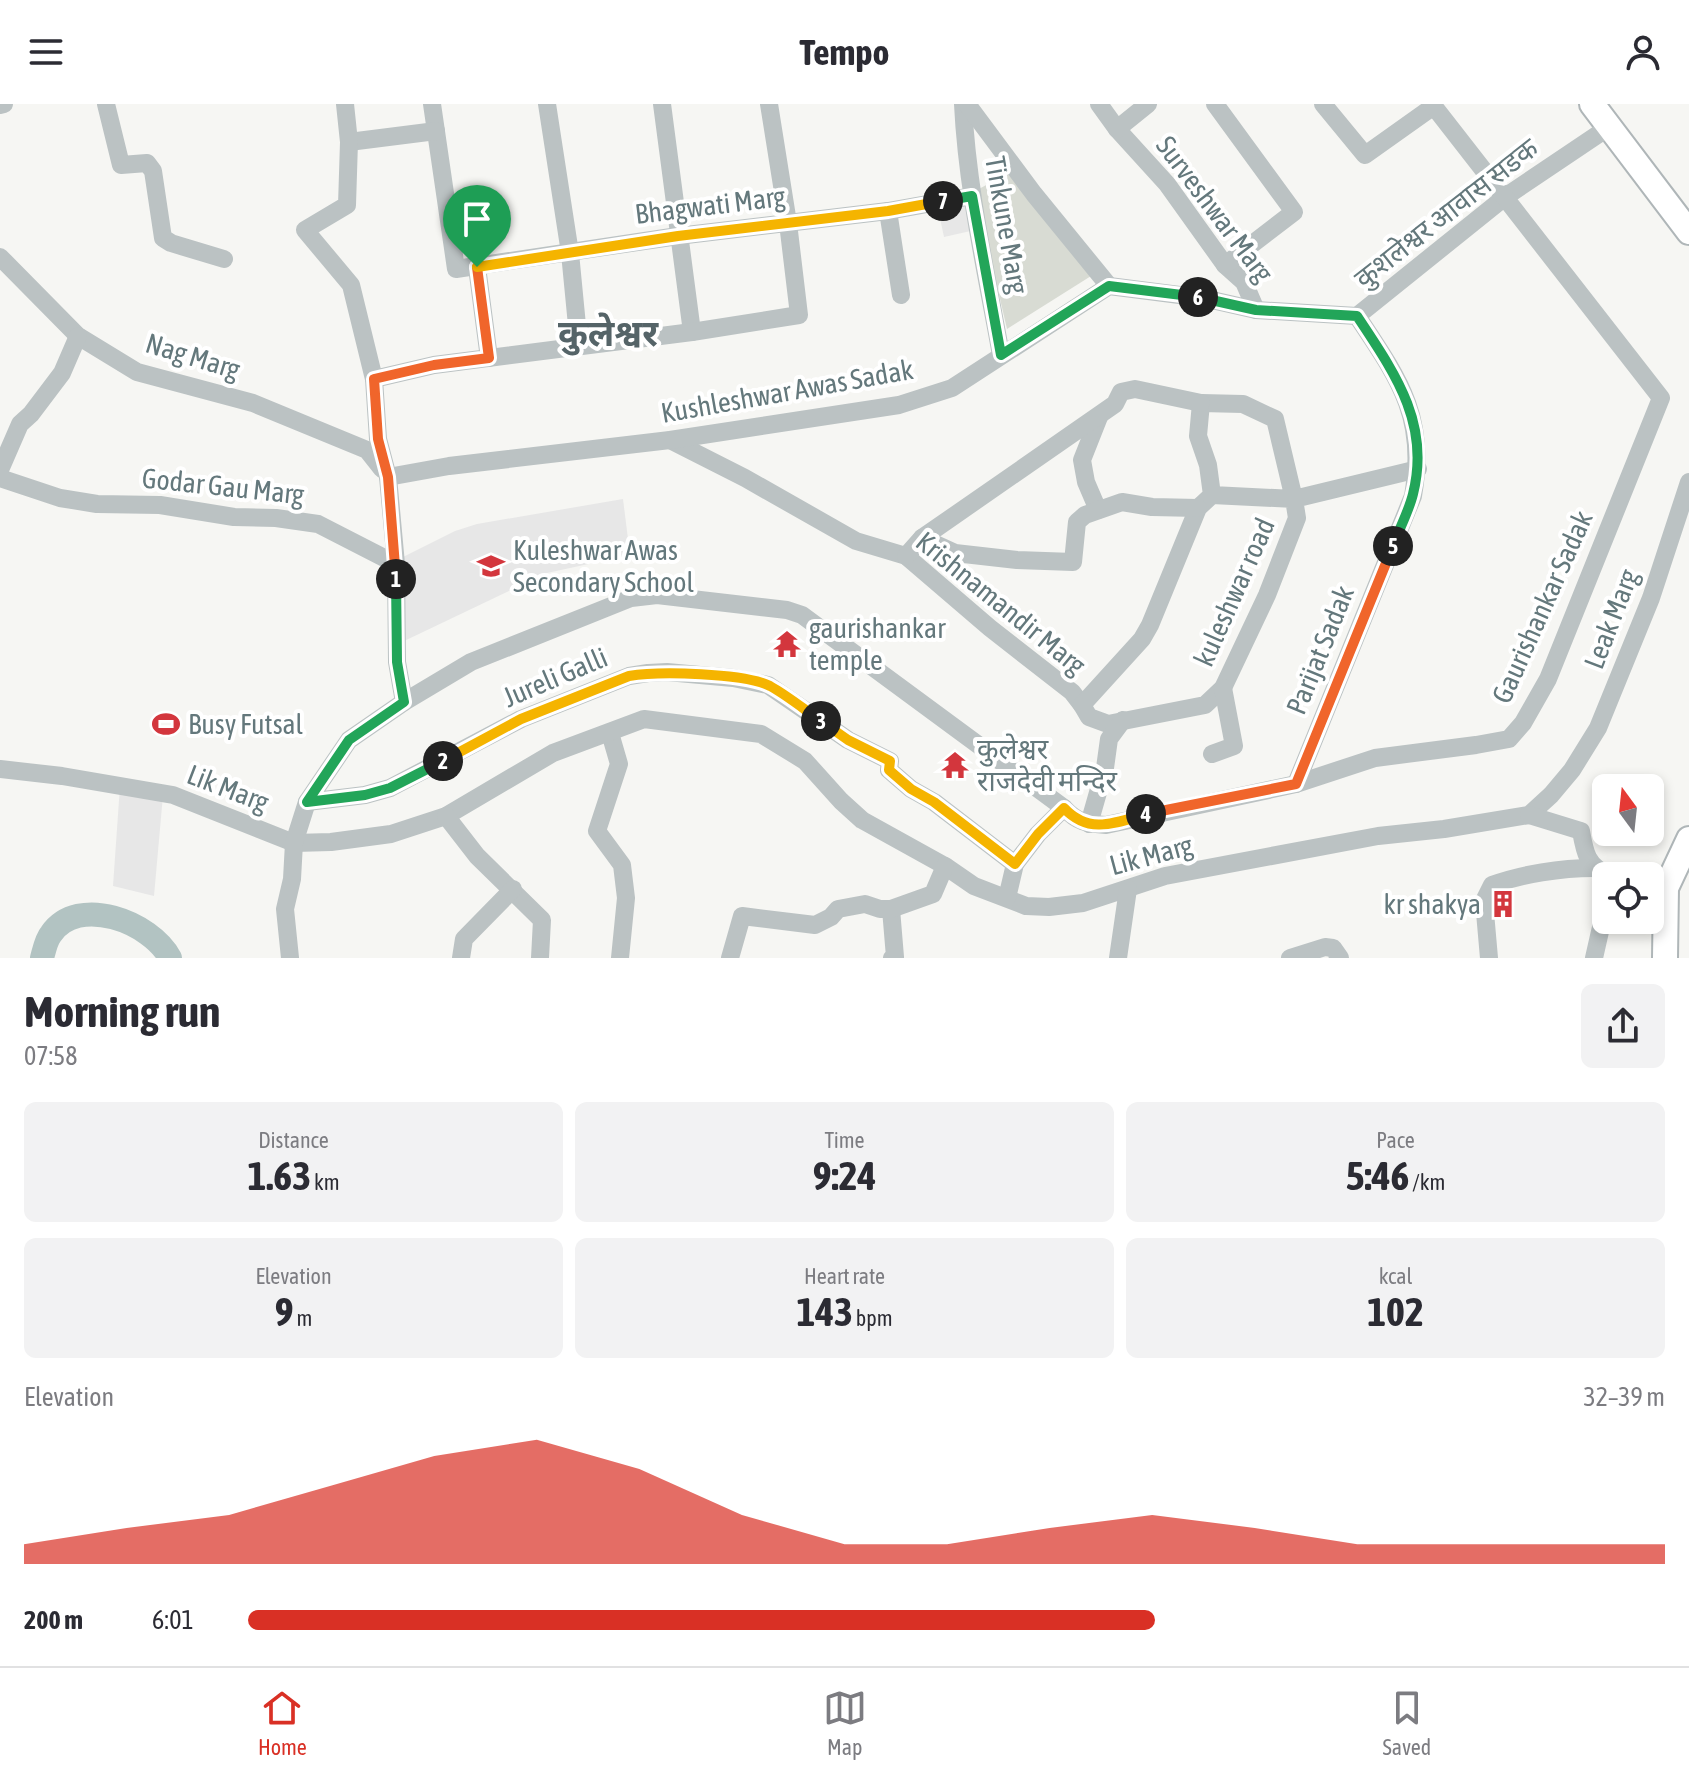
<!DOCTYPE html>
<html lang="en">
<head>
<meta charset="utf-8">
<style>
  body { margin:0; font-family:"Asap Condensed","Noto Sans Devanagari",sans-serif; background:#f2f2f3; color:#2b2b33; height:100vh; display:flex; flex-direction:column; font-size:30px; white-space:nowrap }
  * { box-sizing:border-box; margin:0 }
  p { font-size:26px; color:#7c7c81 }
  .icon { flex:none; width:44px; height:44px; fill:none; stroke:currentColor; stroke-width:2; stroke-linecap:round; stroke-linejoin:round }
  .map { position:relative; height:854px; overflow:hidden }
  .sheet { display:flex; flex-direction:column; background:#fff; flex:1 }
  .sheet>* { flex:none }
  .needle { width:52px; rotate:345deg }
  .buttons { position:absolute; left:1592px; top:670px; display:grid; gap:16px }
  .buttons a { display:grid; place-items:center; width:72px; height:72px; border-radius:12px; background:#fff; box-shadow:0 4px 12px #0003; font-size:40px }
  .pin { position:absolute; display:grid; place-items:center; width:68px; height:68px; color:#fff; margin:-82px -34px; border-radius:50% 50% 50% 0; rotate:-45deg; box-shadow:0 0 8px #0007 }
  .pin .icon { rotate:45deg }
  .km { position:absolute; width:40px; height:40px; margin:-20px; border-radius:50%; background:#222; color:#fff; font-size:22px; line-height:40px; text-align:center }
  .round { display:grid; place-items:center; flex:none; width:84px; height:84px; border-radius:12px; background:#f2f2f3 }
  .overview { display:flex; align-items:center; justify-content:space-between; height:136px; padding:0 24px }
  h1 { font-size:44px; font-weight:700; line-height:60px }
  .metrics { display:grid; grid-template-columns:repeat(3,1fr); gap:12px; height:136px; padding:8px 24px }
  .metrics div { display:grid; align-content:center; border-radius:12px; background:#f2f2f3; text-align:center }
  .metrics b { font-size:40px; font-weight:700 }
  .metrics small { font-size:22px; font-weight:400 }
  .metrics p { font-size:22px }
  .chart { height:224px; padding:16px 24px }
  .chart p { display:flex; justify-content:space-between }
  .chart svg { width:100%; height:144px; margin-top:8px; fill:#d93025; opacity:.7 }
  ul { padding:0 24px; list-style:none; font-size:26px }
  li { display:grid; grid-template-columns:128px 96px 1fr; align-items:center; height:60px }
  li i { height:20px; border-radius:10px; background:#d93025 }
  header { display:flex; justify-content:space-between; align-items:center; height:104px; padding:0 24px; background:#fff; font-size:36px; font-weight:700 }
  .tab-bar { display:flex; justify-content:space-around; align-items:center; height:112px; border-top:2px solid #e1e1e2; background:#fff; font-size:22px; color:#7c7c81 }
  .tab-bar a { display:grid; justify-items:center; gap:4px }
  .tab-bar .selected { color:#d93025 }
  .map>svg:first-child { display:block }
  .built { fill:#e7e7e7 }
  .green { fill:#d8dbd3 }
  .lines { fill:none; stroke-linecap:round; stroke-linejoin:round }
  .river { stroke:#b2c3c2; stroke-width:24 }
  .major-casing { stroke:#afb6b8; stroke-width:28 }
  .minor { stroke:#bbc2c3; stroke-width:18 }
  .major { stroke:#fff; stroke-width:24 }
  .split-1-casing { stroke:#fff; stroke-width:16 }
  .split-2-casing { stroke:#fff; stroke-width:16 }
  .split-3-casing { stroke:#fff; stroke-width:16 }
  .split-4-casing { stroke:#fff; stroke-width:16 }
  .split-5-casing { stroke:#fff; stroke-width:16 }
  .split-6-casing { stroke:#fff; stroke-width:16 }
  .split-7-casing { stroke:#fff; stroke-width:16 }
  .split-8-casing { stroke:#fff; stroke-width:16 }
  .split-1 { stroke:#f0652b; stroke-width:10 }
  .split-2 { stroke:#22a559; stroke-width:10 }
  .split-3 { stroke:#f5b400; stroke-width:10 }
  .split-4 { stroke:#f5b400; stroke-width:10 }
  .split-5 { stroke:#f0652b; stroke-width:10 }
  .split-6 { stroke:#22a559; stroke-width:10 }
  .split-7 { stroke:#22a559; stroke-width:10 }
  .split-8 { stroke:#f5b400; stroke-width:10 }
  .labels { text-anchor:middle; stroke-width:8; stroke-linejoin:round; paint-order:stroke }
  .street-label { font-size:28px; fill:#64787c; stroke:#fff }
  .poi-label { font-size:28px; fill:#64787c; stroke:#fff; text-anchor:start }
  .district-label { font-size:36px; font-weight:bold; fill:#556468; stroke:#fff }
</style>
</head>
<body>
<header><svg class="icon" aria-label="menu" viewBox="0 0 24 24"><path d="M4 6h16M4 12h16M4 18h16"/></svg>Tempo<svg class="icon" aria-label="person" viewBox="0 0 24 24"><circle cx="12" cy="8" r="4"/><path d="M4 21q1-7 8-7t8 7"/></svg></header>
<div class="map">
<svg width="1689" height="854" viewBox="0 0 1689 854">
  <rect width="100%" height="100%" fill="#f6f6f3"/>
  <g class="built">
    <polygon points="969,95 975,126 944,133 937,100"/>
    <polygon points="623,395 630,451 547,469 400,539 401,454 455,427 477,420"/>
    <polygon points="120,682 163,691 154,792 113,782"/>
  </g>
  <polygon class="green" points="1009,69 1099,167 1007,225 975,87"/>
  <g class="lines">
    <path class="river" d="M42 854C44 847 46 836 51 830 78 790 151 818 170 854"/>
    <g class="major-casing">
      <g id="major">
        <polyline points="1592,0 1689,128"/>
        <polyline points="1665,854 1666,784 1689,735"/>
      </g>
    </g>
    <g class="minor">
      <polyline points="106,0 121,61 147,59 153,67 163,134 171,139 224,155"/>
      <polyline points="432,0 456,165 678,132 888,107 972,92"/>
      <polyline points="547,0 570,149 579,242"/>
      <polyline points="662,0 692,228"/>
      <path d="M963 0C967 84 986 167 1001 251"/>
      <polyline points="967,0 1034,90 1109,182"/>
      <polyline points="1099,0 1117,25 1167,80 1225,161 1244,178 1256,206"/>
      <polyline points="1215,0 1294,108 1225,161"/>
      <polyline points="1323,0 1365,51 1434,2"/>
      <polyline points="0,1 4,0"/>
      <polyline points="1117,25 1148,0"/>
      <polyline points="349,38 436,27"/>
      <polyline points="888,107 901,191"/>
      <polyline points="0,153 78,232 137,268 253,299 367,346 382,365"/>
      <polyline points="477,163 489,254"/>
      <polyline points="1357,212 1505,93 1609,23"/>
      <polyline points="374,275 434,261 692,228 799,211 788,119 769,0"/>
      <polyline points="670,336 745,374 856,437 906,452 990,524 1072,588 1082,601"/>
      <polyline points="0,366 20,320 31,310 62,269 78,232"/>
      <polyline points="388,373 449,362 670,336 899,301 952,284 1109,182 1203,194 1256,206 1357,212"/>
      <polyline points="0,374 60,394 97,400 160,401 234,413 276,414 318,420 396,460 388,373 378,335 374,275 351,181 305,126 347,101 349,38 345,0"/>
      <polyline points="1212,391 1294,395 1275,315 1243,300 1201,299 1198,332 1208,361 1212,391 1198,404 1150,521 1142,535 1082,601 1089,613 1108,620 1205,601 1223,584 1267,491 1297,414 1294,395 1418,365"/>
      <polyline points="1098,406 1086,378 1082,356 1099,313"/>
      <polyline points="922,434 955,449 1017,456 1073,458 1077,418 1085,411 1122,398 1152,403 1198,404"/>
      <polyline points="906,452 922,434 1115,300 1121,288 1135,285 1201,299"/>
      <polyline points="396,460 397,558 404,598"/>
      <polyline points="610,629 619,660 597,727 622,761 626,794 620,854"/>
      <polyline points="1212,650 1234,642 1223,584"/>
      <polyline points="0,665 62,672 173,691 294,739 331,738 391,730 446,712 553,649 644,615 761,630 805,657 841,697 862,716 945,762 974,782 1026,802 1049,803 1083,799 1165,772 1378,732 1444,725 1529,711 1551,691 1572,666 1598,624 1651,494 1689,378"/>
      <path d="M1296 680 1413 392C1427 313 1399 275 1357 212"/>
      <polyline points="307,698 365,691 390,684 521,615 629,572 648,569 667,568 733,574 768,581 848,636 890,657 889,666 911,685 934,698 1015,760"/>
      <path d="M1529 711 1581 727C1585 750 1587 761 1609 772"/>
      <polyline points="446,712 477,752 542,816 540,854"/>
      <polyline points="1089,720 1105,664 1109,635 1123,616"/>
      <polyline points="1650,781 1666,784"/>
      <polyline points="1007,794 1015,760 1038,730 1064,704"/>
      <polyline points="891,805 895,853 892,854"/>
      <path d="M290 854 285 805 292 775 294 739 307 698 349 636 404 598 471 558 631 494 657 491 787 506 802 511 1064 704C1077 718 1087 720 1106 721L1296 680 1375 654 1476 641 1509 635 1523 619 1548 575 1661 294 1432 0"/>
      <polyline points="461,854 464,835 513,785"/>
      <polyline points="730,854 742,812 815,821 831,813 838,805 865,800 880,805 891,805 933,790 945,762"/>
      <polyline points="1118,854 1128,785"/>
      <polyline points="1290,854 1325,843 1333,844 1340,854"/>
      <path d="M1489 854 1484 797 1492 781C1522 770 1561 764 1594 764"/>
      <polyline points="1594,854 1606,801"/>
    </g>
    <use href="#major" class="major"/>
  </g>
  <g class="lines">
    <g class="split-1-casing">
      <polyline id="split-1" points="396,475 388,373 378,335 374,275 434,261 489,254 477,163"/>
    </g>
    <g class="split-2-casing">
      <polyline id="split-2" points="396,475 397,558 404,598 349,636 307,698 365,691 390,684 443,657"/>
    </g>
    <g class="split-3-casing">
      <path id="split-3" d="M443 657 521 615 629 572C659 567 744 569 770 582 788 592 805 606 821 617"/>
    </g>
    <g class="split-4-casing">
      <path id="split-4" d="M821 617 848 636 890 657 889 666 911 685 934 698 1015 760 1038 730 1064 704C1089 731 1115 719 1146 710"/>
    </g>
    <g class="split-5-casing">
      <polyline id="split-5" points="1146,710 1296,680 1393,442"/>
    </g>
    <g class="split-6-casing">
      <path id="split-6" d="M1198 193 1256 206 1357 212C1394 268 1431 319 1413 390 1409 407 1399 425 1393 442"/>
    </g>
    <g class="split-7-casing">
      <polyline id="split-7" points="943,97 972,92 1001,251 1109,182 1198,193"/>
    </g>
    <g class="split-8-casing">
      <polyline id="split-8" points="477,163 678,132 888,107 943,97"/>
    </g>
    <use href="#split-1" class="split-1"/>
    <use href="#split-2" class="split-2"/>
    <use href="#split-3" class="split-3"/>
    <use href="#split-4" class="split-4"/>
    <use href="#split-5" class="split-5"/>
    <use href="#split-6" class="split-6"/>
    <use href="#split-7" class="split-7"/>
    <use href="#split-8" class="split-8"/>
  </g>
  <defs>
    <g id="school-bare" transform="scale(2.16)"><path d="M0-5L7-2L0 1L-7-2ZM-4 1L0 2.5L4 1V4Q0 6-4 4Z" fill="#d3363d" stroke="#fff" stroke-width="2.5" paint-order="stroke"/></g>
    <g id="temple-bare" transform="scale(2.16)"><path d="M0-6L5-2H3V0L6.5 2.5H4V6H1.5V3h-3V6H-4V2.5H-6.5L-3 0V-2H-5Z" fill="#d3363d" stroke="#fff" stroke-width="2.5" paint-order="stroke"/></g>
    <g id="stadium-bare" transform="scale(2.16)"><path d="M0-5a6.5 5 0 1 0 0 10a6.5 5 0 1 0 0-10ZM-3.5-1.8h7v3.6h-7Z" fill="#d3363d" stroke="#fff" stroke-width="2.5" paint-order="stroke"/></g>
    <g id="building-bare" transform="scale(2.16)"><path d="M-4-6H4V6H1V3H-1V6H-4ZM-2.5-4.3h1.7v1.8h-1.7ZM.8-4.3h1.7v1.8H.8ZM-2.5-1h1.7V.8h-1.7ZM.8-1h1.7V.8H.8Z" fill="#d3363d" stroke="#fff" stroke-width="2.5" paint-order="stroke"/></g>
  </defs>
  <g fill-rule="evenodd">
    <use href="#school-bare" x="491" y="462"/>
    <use href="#temple-bare" x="787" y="540"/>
    <use href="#stadium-bare" x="166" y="620"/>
    <use href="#temple-bare" x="955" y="661"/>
    <use href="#building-bare" x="1503" y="800"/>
  </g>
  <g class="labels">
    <g class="street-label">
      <text transform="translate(710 101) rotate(-7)" y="10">Bhagwati Marg</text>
      <text transform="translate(1215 105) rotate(53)" y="10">Surveshwar Marg</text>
      <text transform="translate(1446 109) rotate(-38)" y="10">कुशलेश्वर आवास सडक</text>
      <text transform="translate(1007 121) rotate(80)" y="10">Tinkune Marg</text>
      <text transform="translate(193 252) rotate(17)" y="10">Nag Marg</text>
      <text transform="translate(787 287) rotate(-10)" y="10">Kushleshwar Awas Sadak</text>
      <text transform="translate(223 382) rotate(6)" y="10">Godar Gau Marg</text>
      <text transform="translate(1234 488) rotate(-66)" y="10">kuleshwar road</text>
      <text transform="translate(1001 499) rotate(39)" y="10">Krishnamandir Marg</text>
      <text transform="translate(1542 503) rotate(-66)" y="10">Gaurishankar Sadak</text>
      <text transform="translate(1611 515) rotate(-69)" y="10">Leak Marg</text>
      <text transform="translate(1320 546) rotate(-68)" y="10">Parijat Sadak</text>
      <text transform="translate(555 573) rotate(-23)" y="10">Jureli Galli</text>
      <text transform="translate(228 684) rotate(21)" y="10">Lik Marg</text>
      <text transform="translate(1151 751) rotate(-15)" y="10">Lik Marg</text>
    </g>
    <g class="poi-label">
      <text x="513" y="456">Kuleshwar Awas<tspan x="513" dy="32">Secondary School</tspan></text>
      <text x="809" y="534">gaurishankar<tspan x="809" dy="32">temple</tspan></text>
      <text x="188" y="630">Busy Futsal</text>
      <text x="977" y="655">कुलेश्वर<tspan x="977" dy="32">राजदेवी मन्दिर</tspan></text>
      <text x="1481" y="810" text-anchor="end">kr shakya</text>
    </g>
    <g class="district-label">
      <text x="608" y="242">कुलेश्वर</text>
    </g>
  </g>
</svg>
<div class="buttons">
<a><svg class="needle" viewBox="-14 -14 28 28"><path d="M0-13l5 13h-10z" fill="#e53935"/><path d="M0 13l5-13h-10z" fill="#7c7c81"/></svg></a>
<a><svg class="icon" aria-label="locate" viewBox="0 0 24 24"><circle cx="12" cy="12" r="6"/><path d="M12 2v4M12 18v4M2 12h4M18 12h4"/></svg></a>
</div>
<div class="pin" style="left:477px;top:163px;background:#1e9e55"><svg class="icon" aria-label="arrive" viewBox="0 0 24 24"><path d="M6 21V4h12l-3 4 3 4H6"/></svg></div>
<b class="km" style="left:396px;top:475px">1</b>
<b class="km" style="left:443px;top:657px">2</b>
<b class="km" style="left:821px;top:617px">3</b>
<b class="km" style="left:1146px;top:710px">4</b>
<b class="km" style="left:1393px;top:442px">5</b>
<b class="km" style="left:1198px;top:193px">6</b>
<b class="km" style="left:943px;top:97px">7</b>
</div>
<section class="sheet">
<div class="overview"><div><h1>Morning run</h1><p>07:58</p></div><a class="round"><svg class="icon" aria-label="share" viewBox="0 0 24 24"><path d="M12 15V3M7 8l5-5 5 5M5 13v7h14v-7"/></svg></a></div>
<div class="metrics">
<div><p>Distance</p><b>1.63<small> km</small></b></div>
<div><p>Time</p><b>9:24</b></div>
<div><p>Pace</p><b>5:46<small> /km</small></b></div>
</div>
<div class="metrics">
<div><p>Elevation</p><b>9<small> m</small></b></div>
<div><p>Heart rate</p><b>143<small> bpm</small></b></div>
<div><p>kcal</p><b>102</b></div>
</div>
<div class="chart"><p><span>Elevation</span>32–39 m</p>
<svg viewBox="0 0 160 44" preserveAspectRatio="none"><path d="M0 44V38L10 33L20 29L30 20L40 11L50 6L60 15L70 29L80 38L90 38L100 33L110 29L120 33L130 38L140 38L150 38L160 38V44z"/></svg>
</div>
<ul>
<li><b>200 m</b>6:01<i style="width:64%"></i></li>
</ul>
</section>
<nav class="tab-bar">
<a class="selected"><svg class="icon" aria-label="home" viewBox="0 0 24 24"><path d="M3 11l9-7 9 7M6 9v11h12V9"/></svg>Home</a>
<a><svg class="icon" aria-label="map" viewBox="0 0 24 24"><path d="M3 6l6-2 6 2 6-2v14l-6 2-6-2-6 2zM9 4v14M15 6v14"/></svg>Map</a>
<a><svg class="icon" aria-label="saved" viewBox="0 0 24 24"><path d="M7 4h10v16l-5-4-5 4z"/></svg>Saved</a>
</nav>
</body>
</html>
